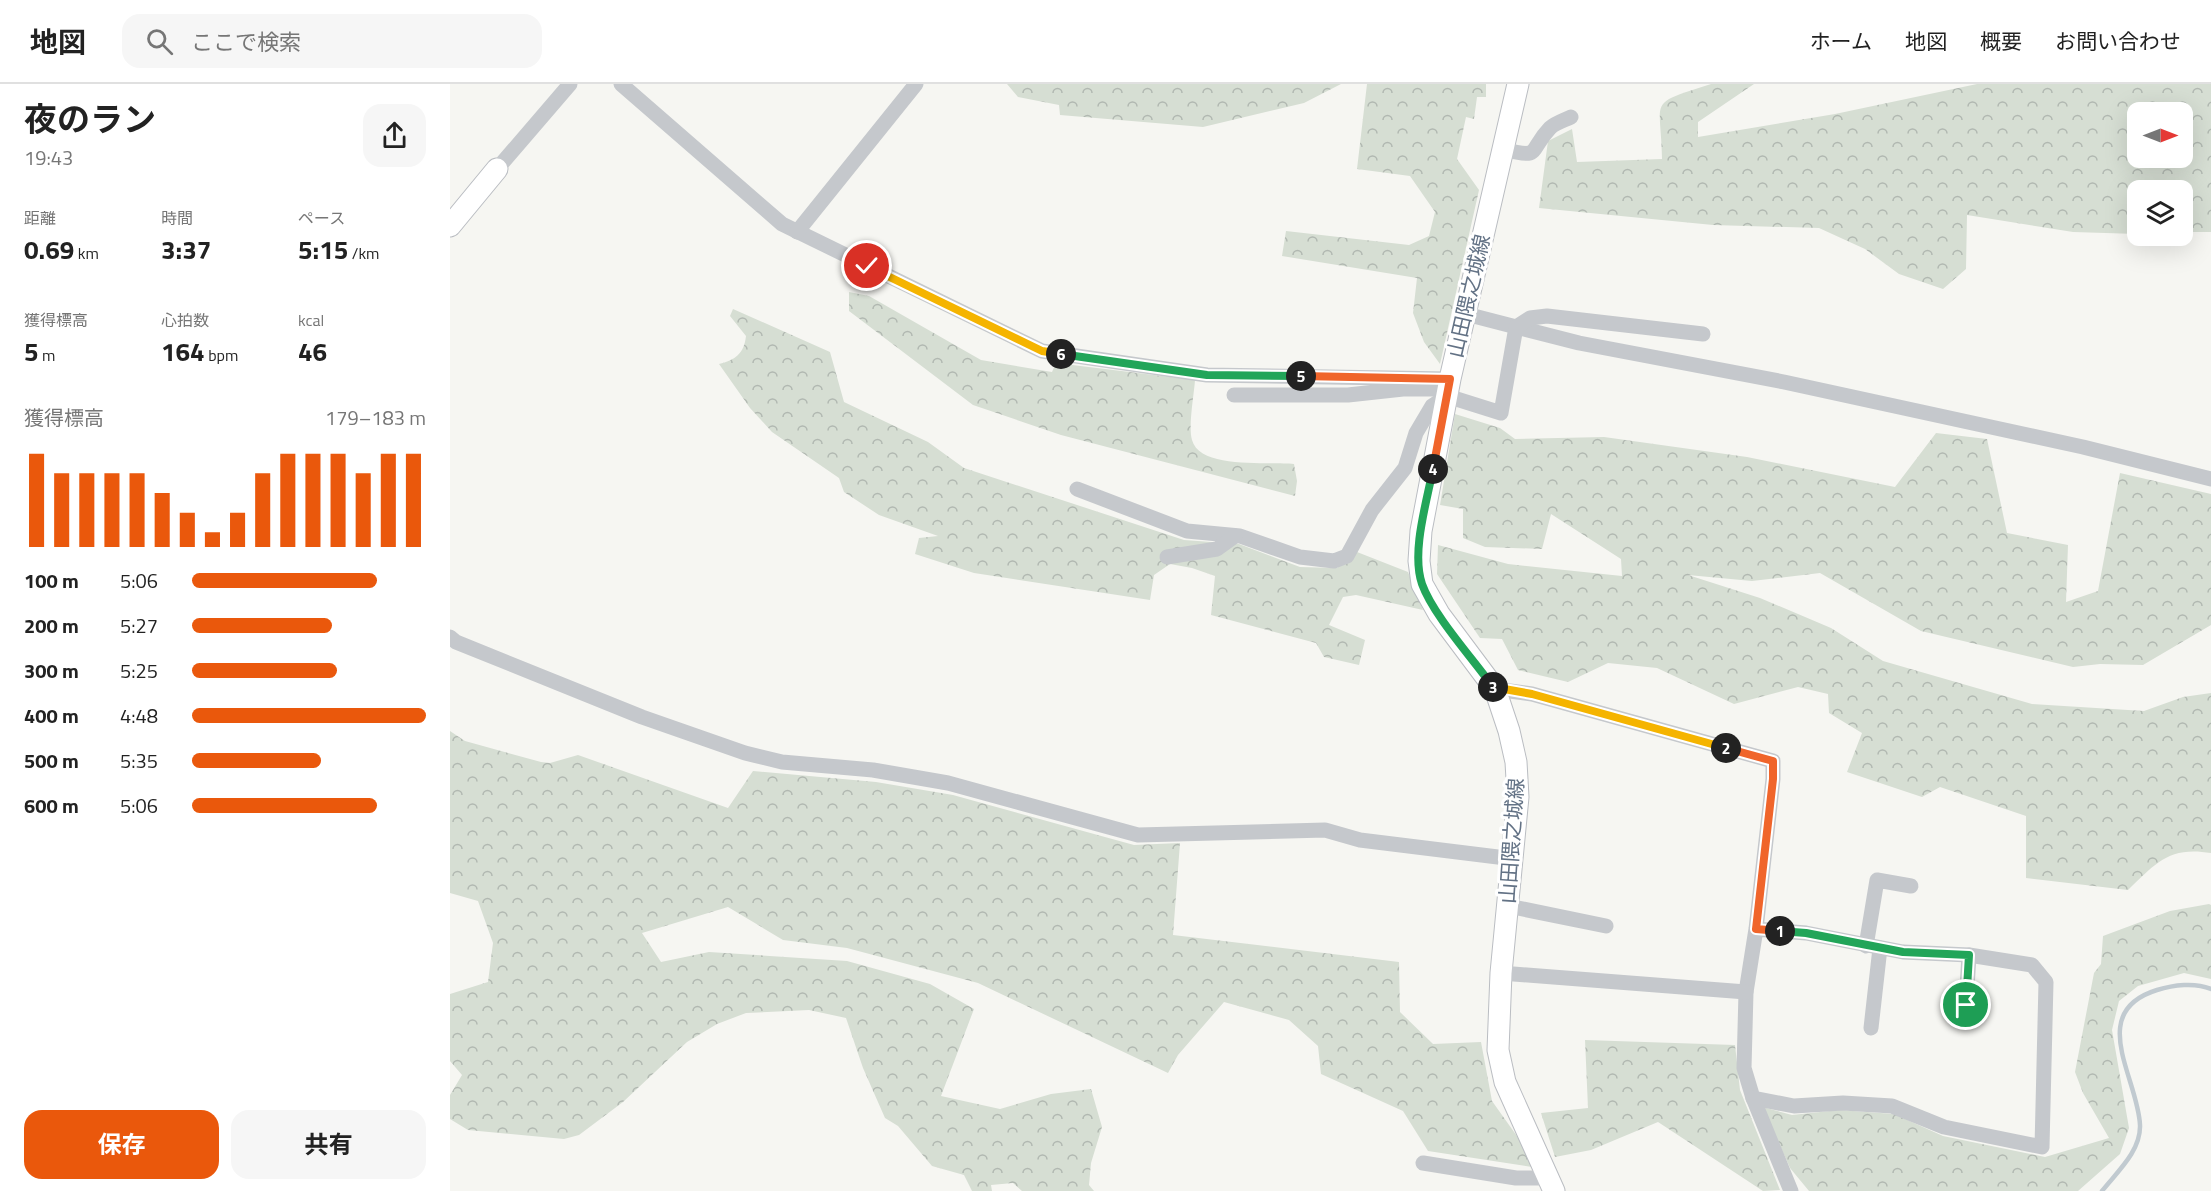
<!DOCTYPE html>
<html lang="ja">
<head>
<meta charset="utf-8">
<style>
  body { margin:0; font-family:"Titillium Web","Noto Sans JP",sans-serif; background:#f6f6f6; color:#222; height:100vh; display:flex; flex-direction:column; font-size:22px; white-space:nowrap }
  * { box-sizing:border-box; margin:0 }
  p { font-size:20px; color:#767676 }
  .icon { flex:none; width:33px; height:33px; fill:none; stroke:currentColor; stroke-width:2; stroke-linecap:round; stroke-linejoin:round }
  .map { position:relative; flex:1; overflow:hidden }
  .sheet { display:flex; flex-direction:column; background:#fff; width:450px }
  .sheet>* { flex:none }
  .needle { width:39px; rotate:90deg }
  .tools { position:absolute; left:1677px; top:18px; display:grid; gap:12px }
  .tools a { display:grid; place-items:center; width:66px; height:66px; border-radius:12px; background:#fff; box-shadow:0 6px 24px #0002; font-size:30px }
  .pin { position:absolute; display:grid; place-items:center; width:51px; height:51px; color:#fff; margin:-26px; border:3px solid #fff; border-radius:50%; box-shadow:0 2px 6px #0007 }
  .km { position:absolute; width:30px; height:30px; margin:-15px; border-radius:50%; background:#222; color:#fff; font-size:16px; line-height:30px; text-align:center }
  .round { display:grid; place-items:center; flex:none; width:63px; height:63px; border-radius:18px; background:#f6f6f6 }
  .summary { display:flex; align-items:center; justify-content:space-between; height:102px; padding:0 24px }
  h1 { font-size:33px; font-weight:700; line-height:45px }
  .figures { display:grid; grid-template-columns:repeat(3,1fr); gap:9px; height:102px; padding:6px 24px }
  .figures div { display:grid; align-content:center }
  .figures b { font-size:26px; font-weight:700 }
  .figures small { font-size:16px; font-weight:400 }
  .figures p { font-size:16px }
  .chart { height:168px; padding:12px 24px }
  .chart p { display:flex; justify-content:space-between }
  .chart svg { width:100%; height:108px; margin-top:6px; stroke:#ea580c; stroke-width:6 }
  .primary-button { display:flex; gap:12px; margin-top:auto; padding:12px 24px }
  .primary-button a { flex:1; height:69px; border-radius:18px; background:#ea580c; color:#fff; font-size:24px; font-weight:700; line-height:69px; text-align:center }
  .primary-button a+a { background:#f6f6f6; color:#222 }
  ul { padding:0 24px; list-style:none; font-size:20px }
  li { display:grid; grid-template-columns:96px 72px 1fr; align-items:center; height:45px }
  li i { height:15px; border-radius:8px; background:#ea580c }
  header { display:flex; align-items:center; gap:36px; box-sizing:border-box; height:84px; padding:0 30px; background:#fff; border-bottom:2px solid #e0e0e0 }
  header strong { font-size:28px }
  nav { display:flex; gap:33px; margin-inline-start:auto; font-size:21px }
  .search { width:420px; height:54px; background:#f6f6f6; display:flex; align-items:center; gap:15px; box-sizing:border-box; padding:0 21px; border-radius:18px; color:#767676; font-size:22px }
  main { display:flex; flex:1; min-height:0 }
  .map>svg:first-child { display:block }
  .forest { fill:url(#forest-crowns); fill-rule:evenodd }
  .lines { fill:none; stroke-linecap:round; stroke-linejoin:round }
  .stream { stroke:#c1cad0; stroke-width:4.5 }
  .secondary-casing { stroke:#babdc2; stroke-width:23 }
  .street { stroke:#c5c8cc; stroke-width:15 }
  .secondary { stroke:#fff; stroke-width:21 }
  .split-1-casing { stroke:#fff; stroke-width:12 }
  .split-2-casing { stroke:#fff; stroke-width:12 }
  .split-3-casing { stroke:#fff; stroke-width:12 }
  .split-4-casing { stroke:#fff; stroke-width:12 }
  .split-5-casing { stroke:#fff; stroke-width:12 }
  .split-6-casing { stroke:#fff; stroke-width:12 }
  .split-7-casing { stroke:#fff; stroke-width:12 }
  .split-1 { stroke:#22a559; stroke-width:8 }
  .split-2 { stroke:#f0652b; stroke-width:8 }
  .split-3 { stroke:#f5b400; stroke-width:8 }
  .split-4 { stroke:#22a559; stroke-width:8 }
  .split-5 { stroke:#f0652b; stroke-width:8 }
  .split-6 { stroke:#22a559; stroke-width:8 }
  .split-7 { stroke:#f5b400; stroke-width:8 }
  .labels { text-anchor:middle; stroke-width:6; stroke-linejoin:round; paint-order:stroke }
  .street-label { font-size:21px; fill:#637285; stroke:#fff }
</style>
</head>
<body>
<header>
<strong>地図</strong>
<div class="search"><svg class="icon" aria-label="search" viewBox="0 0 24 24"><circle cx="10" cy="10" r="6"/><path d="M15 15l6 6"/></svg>ここで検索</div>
<nav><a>ホーム</a><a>地図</a><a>概要</a><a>お問い合わせ</a></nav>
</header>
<main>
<section class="sheet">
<div class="summary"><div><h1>夜のラン</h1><p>19:43</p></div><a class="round"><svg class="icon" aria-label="share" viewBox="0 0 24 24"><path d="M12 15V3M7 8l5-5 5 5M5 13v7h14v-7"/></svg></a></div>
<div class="figures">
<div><p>距離</p><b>0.69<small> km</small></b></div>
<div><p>時間</p><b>3:37</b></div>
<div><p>ペース</p><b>5:15<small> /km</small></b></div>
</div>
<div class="figures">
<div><p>獲得標高</p><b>5<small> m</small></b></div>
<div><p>心拍数</p><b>164<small> bpm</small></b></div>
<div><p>kcal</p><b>46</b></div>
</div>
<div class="chart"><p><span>獲得標高</span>179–183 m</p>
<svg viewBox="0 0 160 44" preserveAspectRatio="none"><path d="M5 44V6M15 44V14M25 44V14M35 44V14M45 44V14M55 44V22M65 44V30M75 44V38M85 44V30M95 44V14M105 44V6M115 44V6M125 44V6M135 44V14M145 44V6M155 44V6"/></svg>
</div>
<ul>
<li><b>100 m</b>5:06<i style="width:79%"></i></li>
<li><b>200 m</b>5:27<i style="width:60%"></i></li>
<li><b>300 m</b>5:25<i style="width:62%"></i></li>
<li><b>400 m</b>4:48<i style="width:100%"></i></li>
<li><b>500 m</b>5:35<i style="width:55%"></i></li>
<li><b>600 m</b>5:06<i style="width:79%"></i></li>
</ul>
<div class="primary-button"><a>保存</a><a>共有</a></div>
</section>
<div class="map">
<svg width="1761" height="1107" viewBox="0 0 1761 1107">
  <defs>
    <pattern id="forest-crowns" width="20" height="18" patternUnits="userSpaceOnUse" patternTransform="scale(1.5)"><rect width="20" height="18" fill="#d6ded3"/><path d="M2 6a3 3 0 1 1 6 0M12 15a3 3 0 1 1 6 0" fill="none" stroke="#b1b8b1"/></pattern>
  </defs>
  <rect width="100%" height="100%" fill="#f6f6f2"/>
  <g class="forest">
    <polygon points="557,0 891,0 854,19 753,43 610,31 609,21 568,13"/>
    <polygon points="917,0 1036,0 1036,13 1027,13 1024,35 1016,33 1007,75 1029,106 990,280 974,258 963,229 967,194 832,172 836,147 959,161 979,152 985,128 960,92 907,85"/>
    <path d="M1261 0H1304L1248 38V53L1385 30 1527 0H1761V148H1733L1732 106H1688L1687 150 1623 148 1517 131 1516 185 1493 205 1449 190 1415 165 1369 144 1263 141 1089 124 1098 57 1122 45 1127 78 1212 75C1211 13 1196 21 1261 0ZM1688 28H1732V74H1688Z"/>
    <path d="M399 208 419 212 531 276 602 288 606 279 745 296C744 311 738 343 742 356 750 386 820 377 844 380L847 397 845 412 611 351 523 321 399 227Z"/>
    <path d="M283 225 380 268 394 318 478 358 514 384 734 456 789 460 850 483 887 484 907 468 958 488 973 526 906 511 893 513 879 541 915 556 909 581 874 573 866 559 761 531 765 492 742 484 720 480 704 491 700 516 524 489 465 470 469 454 488 452 429 431 394 408 389 394 322 348 300 324 269 280C285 276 294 270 296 252L280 232Z"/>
    <path d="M1005 330 1050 344 1065 355 1154 353 1297 373 1445 403 1486 349 1537 355 1557 449 1618 461 1616 518 1648 507 1670 389 1761 410V541L1693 581 1650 580 1623 583 1471 547 1370 489 1302 497 1238 491 1310 514 1381 544 1433 577 1582 620 1694 627 1733 613 1761 609V769C1719 762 1706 779 1678 806L1576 794V732L1490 703 1472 713 1397 688 1412 649 1379 629 1378 610 1348 603 1284 620 1207 584 1158 579 1118 598 1068 586 1052 555 1030 554 987 490 988 461 1058 480 1172 492 1171 475 1101 430 1092 465 1035 463 1013 454V425L990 421Z"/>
    <polygon points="0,647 15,657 91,678 100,679 128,671 278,724 303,687 426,698 503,711 684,761 730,759 723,851 949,878 950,928 983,960 1031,958 1042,1017 1069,1055 1082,1083 978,1067 953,1027 871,990 868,962 839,936 774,918 728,971 718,989 528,899 397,864 333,856 278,823 192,849 211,878 259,868 397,877 480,900 524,925 491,1012 550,1025 601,1010 641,1005 652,1043 641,1079 639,1101 644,1107 572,1107 563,1099 541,1101 542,1107 522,1107 514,1091 482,1082 448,1042 435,1034 413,984 396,934 359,926 296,929 267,940 237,958 173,1018 129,1051 114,1055 18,1046 0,1035 0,1011 12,991 0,977 0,910 38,898 43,859 28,817 0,809"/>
    <polygon points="1759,820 1761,821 1761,895 1734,889 1688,902 1669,917 1662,946 1679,1044 1670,1070 1628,1107 1359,1107 1340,1084 1313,1023 1342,1031 1389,1026 1444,1030 1493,1052 1595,1073 1659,1054 1633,1009 1625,988 1644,889 1651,880 1653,852 1720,827"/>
    <polygon points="1135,956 1285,961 1290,1006 1330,1106 1313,1107 1208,1038 1141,1066 1105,1073 1091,1029 1138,1024"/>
  </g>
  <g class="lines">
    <path class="stream" d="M1652 1107C1667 1088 1691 1067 1690 1041 1688 994 1636 928 1707 906 1723 901 1745 898 1761 905"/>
    <g class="secondary-casing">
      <g id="secondary">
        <polyline points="1068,0 1000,295 971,447 969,477 972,500 989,530 1045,605 1059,647 1066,678 1068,713 1051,889 1048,966 1055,998 1104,1107"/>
        <polyline points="0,142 47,85"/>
      </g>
    </g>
    <g class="street">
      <polyline points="171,0 332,140 592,267 757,291 1000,295"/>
      <path d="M1052 65C1093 75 1077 68 1100 44 1105 39 1115 36 1121 33"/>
      <polyline points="47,85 120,0"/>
      <polyline points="347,148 466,0"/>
      <polyline points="1016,230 1129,259 1334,298 1633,363 1761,395"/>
      <polyline points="784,311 898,311 953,305 999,305"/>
      <polyline points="627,405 737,447 790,452 850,473 884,477 897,472 922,426 955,384 966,349 982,322 997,312 1051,329 1066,243 1080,234 1097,232 1253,250"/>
      <polyline points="717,473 767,465 785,452"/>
      <polyline points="0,553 6,558 192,633 295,669 332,678 423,686 498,699 688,751 875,746 910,756 1064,775"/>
      <polyline points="1045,605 1082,610 1323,677 1323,695 1306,845 1296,908 1294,984 1303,1014 1344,1022 1393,1019 1442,1022 1494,1043 1592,1063 1596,898 1582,881 1519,871 1453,868 1356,849 1306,845"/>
      <polyline points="1058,822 1156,842"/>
      <polyline points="1416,862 1427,796 1461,802"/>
      <polyline points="1051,889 1296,908"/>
      <polyline points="1516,921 1519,871"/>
      <polyline points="1421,944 1430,864"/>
      <polyline points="1303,1014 1341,1107"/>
      <polyline points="973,1079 1066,1094 1098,1094"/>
    </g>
    <use href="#secondary" class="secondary"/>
  </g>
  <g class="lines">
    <g class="split-1-casing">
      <polyline id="split-1" points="1330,847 1356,849 1453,868 1519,871 1516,921"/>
    </g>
    <g class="split-2-casing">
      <polyline id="split-2" points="1276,664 1323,677 1323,695 1306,845 1330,847"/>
    </g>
    <g class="split-3-casing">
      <polyline id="split-3" points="1043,603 1082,610 1276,664"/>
    </g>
    <g class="split-4-casing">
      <path id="split-4" d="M983 385C977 417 961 468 972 500 983 531 1023 575 1043 603"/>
    </g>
    <g class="split-5-casing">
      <polyline id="split-5" points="851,292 1000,295 983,385"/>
    </g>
    <g class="split-6-casing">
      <polyline id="split-6" points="611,270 757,291 851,292"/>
    </g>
    <g class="split-7-casing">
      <polyline id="split-7" points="417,182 592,267 611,270"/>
    </g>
    <use href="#split-1" class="split-1"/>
    <use href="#split-2" class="split-2"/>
    <use href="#split-3" class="split-3"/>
    <use href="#split-4" class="split-4"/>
    <use href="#split-5" class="split-5"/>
    <use href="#split-6" class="split-6"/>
    <use href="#split-7" class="split-7"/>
  </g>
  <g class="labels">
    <g class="street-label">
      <text transform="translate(1019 212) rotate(-77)" y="7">山田隈之城線</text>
      <text transform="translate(1062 757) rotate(-86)" y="7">山田隈之城線</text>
    </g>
  </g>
</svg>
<div class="tools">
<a><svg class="needle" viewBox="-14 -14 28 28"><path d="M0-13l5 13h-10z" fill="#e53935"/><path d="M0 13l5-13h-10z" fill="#767676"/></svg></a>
<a><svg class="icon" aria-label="layers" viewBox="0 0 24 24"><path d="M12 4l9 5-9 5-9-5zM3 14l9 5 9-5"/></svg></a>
</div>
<div class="pin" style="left:1516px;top:921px;background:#1e9e55"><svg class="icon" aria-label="arrive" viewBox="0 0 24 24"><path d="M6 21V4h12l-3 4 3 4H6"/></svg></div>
<div class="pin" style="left:417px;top:182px;background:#d93025"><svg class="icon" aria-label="check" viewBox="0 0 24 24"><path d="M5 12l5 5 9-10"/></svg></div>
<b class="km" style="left:1330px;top:847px">1</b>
<b class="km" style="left:1276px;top:664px">2</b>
<b class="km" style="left:1043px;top:603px">3</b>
<b class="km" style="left:983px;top:385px">4</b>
<b class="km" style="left:851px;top:292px">5</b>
<b class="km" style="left:611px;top:270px">6</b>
</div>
</main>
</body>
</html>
